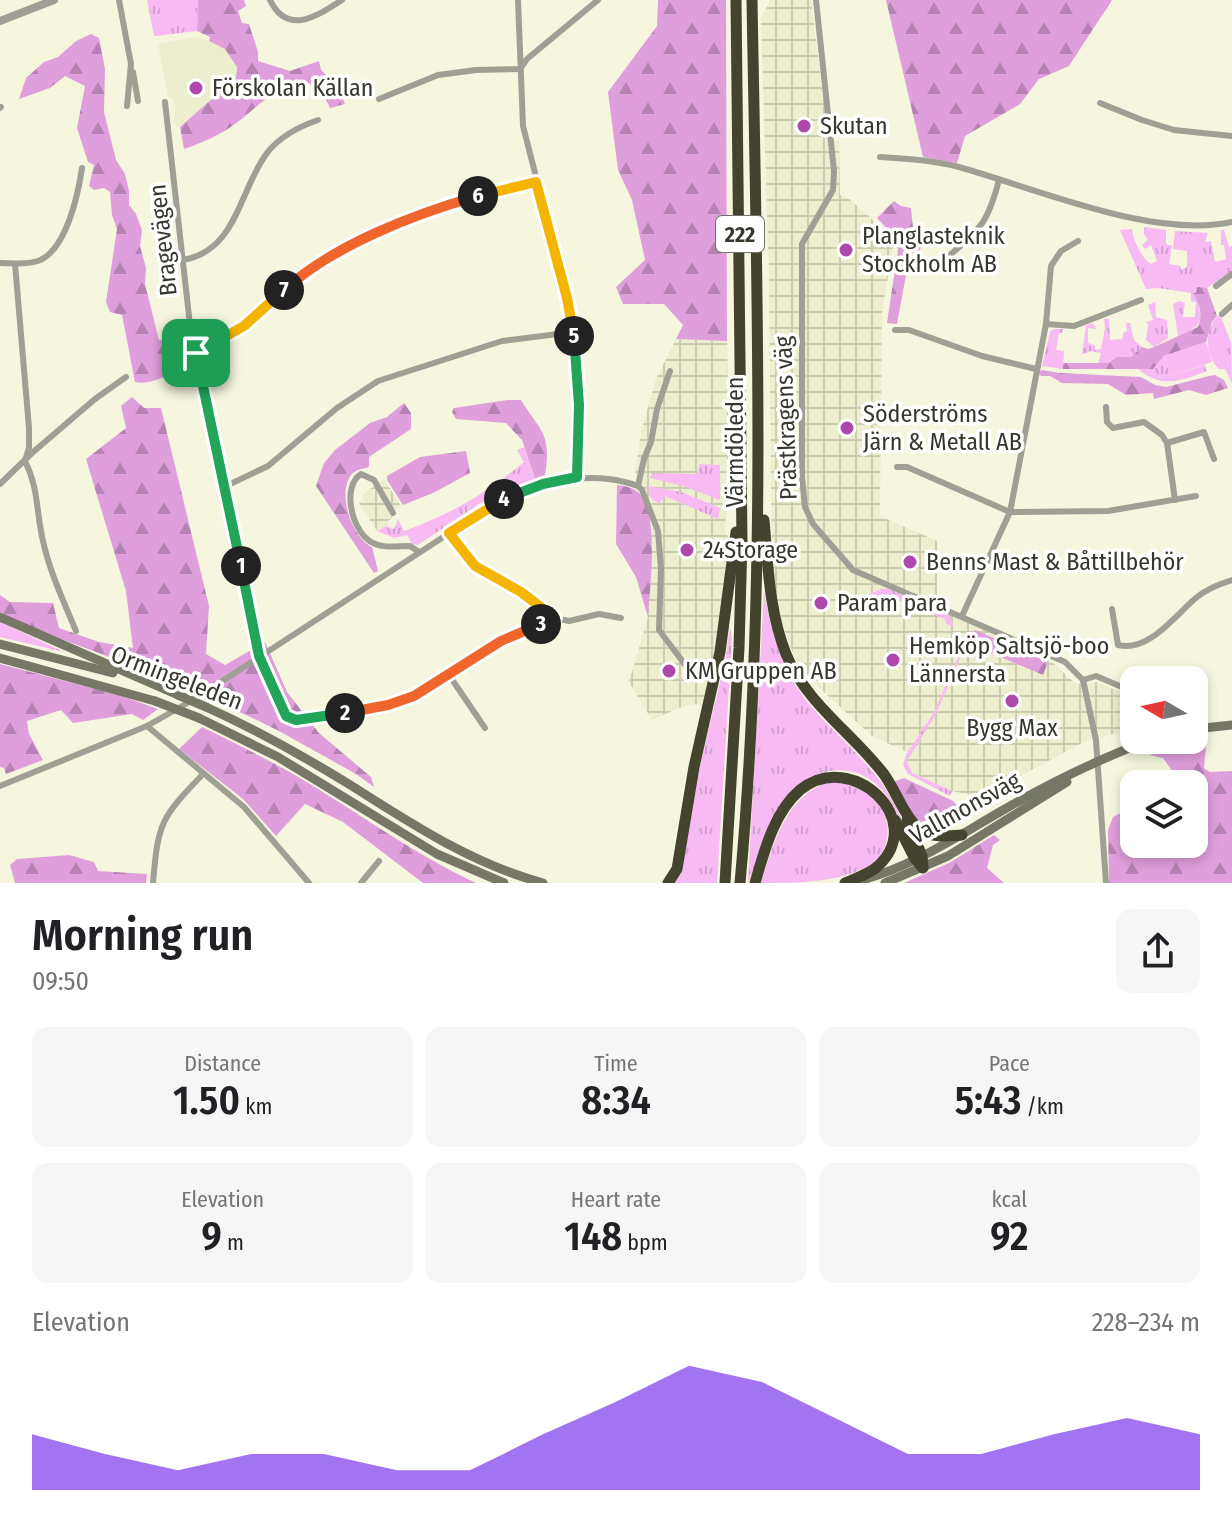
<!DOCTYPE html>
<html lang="en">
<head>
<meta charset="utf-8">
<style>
  body { margin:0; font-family:"Fira Sans Condensed",sans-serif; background:#f6f6f6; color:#202124; height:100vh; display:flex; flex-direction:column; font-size:30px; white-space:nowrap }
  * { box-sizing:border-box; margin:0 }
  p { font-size:26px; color:#757577 }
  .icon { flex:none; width:44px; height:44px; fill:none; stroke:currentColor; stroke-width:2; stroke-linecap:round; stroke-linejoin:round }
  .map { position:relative; height:883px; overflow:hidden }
  .side { display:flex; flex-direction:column; background:#fff; flex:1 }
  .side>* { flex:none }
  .needle { width:52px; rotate:279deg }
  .tools { position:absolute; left:1120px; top:666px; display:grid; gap:16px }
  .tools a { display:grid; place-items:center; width:88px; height:88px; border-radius:16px; background:#fff; box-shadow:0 4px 12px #0003; font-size:40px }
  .pin { position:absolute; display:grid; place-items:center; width:68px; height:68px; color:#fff; margin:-34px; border-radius:16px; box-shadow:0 4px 12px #0006 }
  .km { position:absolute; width:40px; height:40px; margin:-20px; border-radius:50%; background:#222; color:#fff; font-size:22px; line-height:40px; text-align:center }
  .round { display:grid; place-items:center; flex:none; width:84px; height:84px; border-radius:16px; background:#f6f6f6 }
  .summary { display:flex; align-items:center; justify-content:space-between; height:136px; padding:0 32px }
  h1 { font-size:44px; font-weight:600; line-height:60px }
  .figures { display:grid; grid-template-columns:repeat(3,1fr); gap:12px; height:136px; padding:8px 32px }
  .figures div { display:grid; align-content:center; border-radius:16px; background:#f6f6f6; text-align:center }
  .figures b { font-size:40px; font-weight:600 }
  .figures small { font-size:22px; font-weight:400 }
  .figures p { font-size:22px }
  .chart { height:224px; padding:16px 32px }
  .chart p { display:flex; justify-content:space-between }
  .chart svg { width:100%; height:144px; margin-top:8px; fill:#7c3aed; opacity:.7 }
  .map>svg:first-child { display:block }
  .built { fill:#edeecd }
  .industrial { fill:url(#industrial-grid) }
  .grass { fill:url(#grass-tufts) }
  .forest { fill:url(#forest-firs) }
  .pitch { fill:#f7baf3 }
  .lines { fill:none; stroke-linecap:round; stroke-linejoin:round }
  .minor { stroke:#9f9f95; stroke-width:6 }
  .tertiary { stroke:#9f9f95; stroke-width:8 }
  .secondary { stroke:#777768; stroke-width:9 }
  .motorway { stroke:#43432e; stroke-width:11 }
  .secondary-bridge { stroke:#777768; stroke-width:9 }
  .split-1-casing { stroke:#fff; stroke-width:16 }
  .split-2-casing { stroke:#fff; stroke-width:16 }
  .split-3-casing { stroke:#fff; stroke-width:16 }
  .split-4-casing { stroke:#fff; stroke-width:16 }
  .split-5-casing { stroke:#fff; stroke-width:16 }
  .split-6-casing { stroke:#fff; stroke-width:16 }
  .split-7-casing { stroke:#fff; stroke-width:16 }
  .split-8-casing { stroke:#fff; stroke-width:16 }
  .split-1 { stroke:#22a559; stroke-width:10 }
  .split-2 { stroke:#22a559; stroke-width:10 }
  .split-3 { stroke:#f0652b; stroke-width:10 }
  .split-4 { stroke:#f5b400; stroke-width:10 }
  .split-5 { stroke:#22a559; stroke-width:10 }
  .split-6 { stroke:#f5b400; stroke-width:10 }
  .split-7 { stroke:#f0652b; stroke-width:10 }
  .split-8 { stroke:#f5b400; stroke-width:10 }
  .poi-dot { fill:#ae48ad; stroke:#fff; stroke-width:3 }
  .labels { text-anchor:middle; stroke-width:7; stroke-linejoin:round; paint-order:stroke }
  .shield { fill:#fff; stroke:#72736c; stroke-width:2 }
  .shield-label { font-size:22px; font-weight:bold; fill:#36372d }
  .poi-label { font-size:24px; fill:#36372d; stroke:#fff; text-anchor:start }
  .street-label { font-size:24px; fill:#36372d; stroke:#fff }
</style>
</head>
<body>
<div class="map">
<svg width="1232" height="883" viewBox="0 0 1232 883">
  <defs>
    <pattern id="industrial-grid" width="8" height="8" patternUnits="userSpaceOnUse" patternTransform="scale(2)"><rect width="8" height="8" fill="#edeecd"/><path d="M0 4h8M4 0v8" fill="none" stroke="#cccdb0"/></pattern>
    <pattern id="grass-tufts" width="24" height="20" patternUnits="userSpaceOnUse" patternTransform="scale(2)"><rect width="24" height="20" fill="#f7baf3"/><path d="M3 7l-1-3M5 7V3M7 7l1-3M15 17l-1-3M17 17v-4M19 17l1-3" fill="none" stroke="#d4a0d1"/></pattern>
    <pattern id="forest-firs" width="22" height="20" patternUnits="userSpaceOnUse" patternTransform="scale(2)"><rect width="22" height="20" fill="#df9fdc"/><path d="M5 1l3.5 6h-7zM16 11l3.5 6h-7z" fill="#b682b3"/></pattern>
  </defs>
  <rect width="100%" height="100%" fill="#f5f6dd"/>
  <polygon class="built" points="194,37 209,41 225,49 237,67 236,78 180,127 177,127 173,121 176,109 172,98 168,97 158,44"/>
  <g class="industrial">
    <polygon points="770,0 811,0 829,141 839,141 840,195 847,197 870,217 887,235 893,248 882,312 880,516 937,541 937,608 1051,661 1076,684 1096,682 1134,698 1134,728 1084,742 981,797 952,791 912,773 907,761 909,753 872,736 816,685 798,664 788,641 776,599 772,565 769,280 761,19"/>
    <polygon points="676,339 727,341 729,473 725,531 729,539 720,623 703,707 696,704 679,708 652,720 629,682 648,617 641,486 635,473 641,432 656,379"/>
    <polygon points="384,479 401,506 390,512 392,518 387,522 388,525 377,531 359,503 364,500 362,495"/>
  </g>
  <g class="grass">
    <polygon points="147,0 198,0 197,31 154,36"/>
    <path d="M1144 227 1166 230V244L1172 246 1169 264 1180 266 1181 270 1187 267V251L1173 249 1175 231 1208 233 1205 242 1211 241 1215 262 1226 259 1224 245H1221V230H1224L1229 247 1232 246V271L1207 288H1197C1197 316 1212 323 1178 336L1173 304 1179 301 1185 303 1183 317H1195L1196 302 1191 301V293L1158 288 1146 289 1120 230 1132 229C1133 241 1143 260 1151 264L1157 261 1151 245 1145 249 1142 245 1148 240 1144 234Z"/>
    <polygon points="1155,302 1156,317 1167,320 1168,338 1154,347 1146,340 1148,324 1146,322 1153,320 1148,305"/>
    <path d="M1220 314 1231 343 1232 383 1225 369H1219C1204 354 1204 328 1220 314Z"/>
    <polygon points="1104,319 1109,319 1110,340 1122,339 1124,332 1127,331 1126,323 1130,323 1134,340 1142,347 1131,357 1118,357 1108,363 1098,364 1101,353 1091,351 1082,354 1086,325 1093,323 1096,329 1088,328 1088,343 1095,345 1095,350 1101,349 1105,328"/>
    <polygon points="1053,329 1063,329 1062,333 1059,333 1056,350 1064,351 1063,369 1042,366 1050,332"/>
    <path d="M1164 356 1171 376 1205 365 1207 371C1180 381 1162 389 1138 369H1153Z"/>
    <path d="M524 447 535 479 479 504 418 545 412 544 407 535 394 538 377 531 386 526 394 529 398 519 404 531C451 514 485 494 524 462L517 450Z"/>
    <polygon points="699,464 720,465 720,500 683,486 650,478 652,473 698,474"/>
    <polygon points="648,486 681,492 720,508 718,519 665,496 659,504 650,497"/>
    <polygon points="881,589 889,589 947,615 951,618 953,627 946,624 945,619 889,595 870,600 870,594"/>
    <path d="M764 591C771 632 782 672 810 705 833 732 860 754 881 782 896 803 905 826 915 849L914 850C906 834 899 814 889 799 860 755 807 765 780 805L748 883Z"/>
    <polygon points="0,622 64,652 0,637"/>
    <polygon points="730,626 732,639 717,883 673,883 682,872 694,790 725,662"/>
    <polygon points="975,630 969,637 971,644 964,649 936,714 907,761 912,773 952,791 950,796 908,774 903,765 906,755 933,714 968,635"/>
    <path d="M829 782C842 783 853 783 864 790 892 806 897 848 869 866 837 883 797 883 761 883 773 845 786 795 829 782Z"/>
  </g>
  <g class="forest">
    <path d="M198 0H244L246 6 238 11 242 23 249 24 258 52V61L290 71 319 61 321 70 337 85 345 104 330 108C324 94 317 88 304 80 272 89 260 105 235 124 220 135 202 143 184 149L180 127 236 78 237 67 225 49 209 41 210 37 197 31Z"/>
    <polygon points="658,0 726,0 727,341 676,339 683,325 664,304 623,304 616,287 645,260 632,200 618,170 608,92 657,26"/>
    <polygon points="886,0 1112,0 1069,66 1039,79 1020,104 965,136 957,163 923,157"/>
    <path d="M91 34 99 38 105 69 104 112 116 160 125 174 129 191V205L136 214 142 230 140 246 146 268 145 284 159 340 176 338 183 341 188 368C170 372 152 386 135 382L122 315 110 312 106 302 117 229 112 215 110 192 104 188 94 190 89 186 94 165 88 162 77 128 85 86 65 76 50 88 19 99 26 78 44 62 58 57 76 41Z"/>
    <polygon points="894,201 901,206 911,208 913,228 922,246 918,253 910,253 897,324 887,323 898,250 893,235 877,218"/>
    <path d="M1197 287 1207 288 1217 316 1212 322 1206 342 1164 356 1153 369H1063V363H1108L1117 357H1131L1142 347 1148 349 1154 347 1198 327C1203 316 1200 303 1193 293H1196Z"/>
    <polygon points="1042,370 1060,373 1141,377 1155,385 1166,387 1209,376 1215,375 1224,380 1228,388 1206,395 1189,390 1154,399 1153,393 1126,395 1108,384 1062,383 1050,376 1041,376 1039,372"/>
    <polygon points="132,397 144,408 161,408 209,606 206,654 225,665 265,642 287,692 319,733 371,777 374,787 356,774 279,731 244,714 198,697 177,684 131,665 34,629 0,612 0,595 10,602 53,603 59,628 99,642 133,648 126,591 86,459 126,428 121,406"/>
    <path d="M508 400H521C540 431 552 433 545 475L535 479 522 440 506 423 456 419 452 412 454 408Z"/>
    <path d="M404 403 411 413V429L369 457V467C363 469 357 469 352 474 336 492 352 538 372 547L378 571 374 573 316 486 324 463 335 450 370 423 387 417Z"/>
    <polygon points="466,451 470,473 433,493 403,505 387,480 387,476 420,457"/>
    <path d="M617 485C624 486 634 487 640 494 659 516 650 588 648 617L636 577 616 544Z"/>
    <polygon points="975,630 1048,662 1043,675 972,645 969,642 969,637"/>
    <polygon points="0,664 122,696 158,709 143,720 132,714 73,723 61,710 27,721 29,734 43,760 6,774 4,768 0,767"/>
    <path d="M202 727C233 742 265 758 295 775 356 811 412 853 476 883H423L343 822 305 804 276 836 243 799 179 749Z"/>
    <polygon points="1207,736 1204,768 1210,772 1232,771 1232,883 1109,883 1108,830 1113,817 1132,807 1134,808 1134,844 1194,844 1194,784 1166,784 1167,777 1173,772 1163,758 1150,755 1172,744"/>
    <polygon points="904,778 953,801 960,808 951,823 936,832 919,825 893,782"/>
    <polygon points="994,835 1000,840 993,845 987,868 1004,883 904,883 949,863"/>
    <polygon points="69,855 94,862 98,871 147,874 146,883 15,883 10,865 17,859"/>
  </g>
  <g class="pitch">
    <polygon points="158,0 181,0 184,16 162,20"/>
    <polygon points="1206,342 1212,362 1171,376 1164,356"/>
  </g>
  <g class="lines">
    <g class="minor">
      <polyline points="119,0 131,64 127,106"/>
      <path d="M270 0C288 37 318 15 342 0"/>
      <polyline points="518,0 523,126 567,298 574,332 579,405 577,477"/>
      <polyline points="816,0 834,171 833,190 802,244 802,477 805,507 813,524 853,570 1065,662 1083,680 1096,740 1106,883"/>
      <polyline points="133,72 138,101"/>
      <polyline points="379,99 438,75 476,70 520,69 527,59 598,0"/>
      <polyline points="165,102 190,325 204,397 259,656 286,716 296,720 364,710 414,696 501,641 555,618 569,621 599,614 621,618"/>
      <polyline points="1100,103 1142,120 1174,130 1232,136"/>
      <polyline points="0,108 1,107"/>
      <path d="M880 157C907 159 933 160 959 167 1038 189 1152 239 1232 222"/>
      <path d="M950 255C982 227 988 222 999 180"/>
      <path d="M182 260C237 252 239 190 267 153 280 136 298 127 318 120"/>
      <path d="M0 263C12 263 26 265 38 261 66 251 78 195 82 168"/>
      <path d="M15 264 29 428V448L25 461C39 489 36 512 43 541 50 573 64 602 76 631"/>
      <polyline points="1216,286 1232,274"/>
      <polyline points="1222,314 1232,305"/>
      <polyline points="1046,324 1074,326 1141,300"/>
      <polyline points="895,330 909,330 982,356 1036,369"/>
      <polyline points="196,353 244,326 309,268 348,246 447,206 536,182"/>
      <polyline points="670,371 657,409 651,442 644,459 638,486 642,490 658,531 661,569 659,630 692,674"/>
      <polyline points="1106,407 1107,422 1113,428 1144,422 1162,435 1167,443 1175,500"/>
      <polyline points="1167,443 1204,432 1214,459"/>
      <polyline points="897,467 907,467 1010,512 1108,511 1196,496"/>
      <polyline points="0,484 32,453 95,399 126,377"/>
      <polyline points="224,487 268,466 337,408 378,381 502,341 574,332"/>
      <path d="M393 513 374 480 361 474C341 487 352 531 371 542 383 549 397 546 410 546L419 552"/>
      <polyline points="449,533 475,566 521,592 555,618"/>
      <path d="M1112 609 1118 645C1149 653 1176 614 1197 597 1208 588 1219 584 1232 580"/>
      <polyline points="962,616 1010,512 1046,324 1051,266 1061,251 1078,241"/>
      <polyline points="449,675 485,728"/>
      <polyline points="1083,680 1096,676 1134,692"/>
      <polyline points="147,726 244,807 309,883"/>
      <path d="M0 786 147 726 198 697 494 504C539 483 589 468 638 486"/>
      <path d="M153 883C158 822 161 818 203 774"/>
      <polyline points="361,883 379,861"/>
    </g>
    <polyline class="tertiary" points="0,21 54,0"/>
    <g class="secondary">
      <polyline points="0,617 178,695"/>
      <polyline points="0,644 113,673"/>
      <polyline points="0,658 155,701"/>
      <path d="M206 707C257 730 305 757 352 786 413 825 473 864 543 883"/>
      <polyline points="199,718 278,757 437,854 504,883"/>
      <polyline points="1194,729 1232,725"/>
      <path d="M862 880C914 866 959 835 1005 809 1052 782 1099 759 1150 740"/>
      <polyline points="885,883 948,856 1067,782"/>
    </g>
    <g class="motorway">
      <path d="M764 520C768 565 769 611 786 654 806 703 851 732 883 773 896 790 903 815 920 830 931 838 949 836 962 835"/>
      <polyline points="895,820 915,859 922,867"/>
      <polyline points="907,820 922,856 923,868"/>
      <polyline points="668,883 677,869 694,767 720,652 736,532"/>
      <polyline points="725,883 739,648 742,542 736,0"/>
      <path d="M740 883C767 590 757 294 752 0"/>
      <path d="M755 883C764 852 774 812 800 790 852 748 928 820 878 866 870 874 856 878 845 883"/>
    </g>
    <g class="secondary-bridge">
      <polyline points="178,695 206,707"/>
      <polyline points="155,701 199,718"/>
    </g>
  </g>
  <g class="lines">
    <g class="split-1-casing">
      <polyline id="split-1" points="196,353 241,566"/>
    </g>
    <g class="split-2-casing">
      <polyline id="split-2" points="241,566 259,656 286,716 296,720 345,713"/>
    </g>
    <g class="split-3-casing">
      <polyline id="split-3" points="345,713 388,705 414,696 501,641 541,624"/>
    </g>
    <g class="split-4-casing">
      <polyline id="split-4" points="504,499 449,533 475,566 521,592 555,618 541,624"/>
    </g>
    <g class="split-5-casing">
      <polyline id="split-5" points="504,499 543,484 577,477 579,405 574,336"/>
    </g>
    <g class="split-6-casing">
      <polyline id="split-6" points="478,196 536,182 567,298 574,336"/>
    </g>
    <g class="split-7-casing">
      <path id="split-7" d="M284 290C334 245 414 214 478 196"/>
    </g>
    <g class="split-8-casing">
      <polyline id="split-8" points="196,353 244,326 284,290"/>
    </g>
    <use href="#split-1" class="split-1"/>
    <use href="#split-2" class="split-2"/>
    <use href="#split-3" class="split-3"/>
    <use href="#split-4" class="split-4"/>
    <use href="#split-5" class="split-5"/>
    <use href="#split-6" class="split-6"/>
    <use href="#split-7" class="split-7"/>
    <use href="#split-8" class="split-8"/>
  </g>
  <g class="poi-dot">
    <circle cx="196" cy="88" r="8"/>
    <circle cx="804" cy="126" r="8"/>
    <circle cx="846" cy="250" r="8"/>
    <circle cx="847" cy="428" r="8"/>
    <circle cx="687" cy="550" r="8"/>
    <circle cx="910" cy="562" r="8"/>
    <circle cx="821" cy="603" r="8"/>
    <circle cx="893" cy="660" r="8"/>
    <circle cx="669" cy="671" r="8"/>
    <circle cx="1012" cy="701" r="8"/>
  </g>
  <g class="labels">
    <rect class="shield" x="716" y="216" width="48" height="36" rx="6"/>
    <g class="shield-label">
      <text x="740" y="242">222</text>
    </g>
    <g class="poi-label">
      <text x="212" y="96">Förskolan Källan</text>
      <text x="820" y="134">Skutan</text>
      <text x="862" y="244">Planglasteknik<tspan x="862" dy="28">Stockholm AB</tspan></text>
      <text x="863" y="422">Söderströms<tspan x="863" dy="28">Järn &amp; Metall AB</tspan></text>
      <text x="703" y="558">24Storage</text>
      <text x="926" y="570">Benns Mast &amp; Båttillbehör</text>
      <text x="837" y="611">Param para</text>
      <text x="909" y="654">Hemköp Saltsjö-boo<tspan x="909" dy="28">Lännersta</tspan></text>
      <text x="685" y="679">KM Gruppen AB</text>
      <text x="1012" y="736" text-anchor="middle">Bygg Max</text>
    </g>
    <g class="street-label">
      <text transform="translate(163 240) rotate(-96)" y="8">Bragevägen</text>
      <text transform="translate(786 418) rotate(-92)" y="8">Prästkragens väg</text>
      <text transform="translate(735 442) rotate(-90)" y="8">Värmdöleden</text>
      <text transform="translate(177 678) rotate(21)" y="8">Ormingeleden</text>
      <text transform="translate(965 808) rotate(-29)" y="8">Vallmonsväg</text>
    </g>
  </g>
</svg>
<div class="tools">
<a><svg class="needle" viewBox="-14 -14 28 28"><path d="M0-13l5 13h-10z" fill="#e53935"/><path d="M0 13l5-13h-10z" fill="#757577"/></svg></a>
<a><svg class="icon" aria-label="layers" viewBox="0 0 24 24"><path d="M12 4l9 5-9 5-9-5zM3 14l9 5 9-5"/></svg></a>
</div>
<div class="pin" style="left:196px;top:353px;background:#1e9e55"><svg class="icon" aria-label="arrive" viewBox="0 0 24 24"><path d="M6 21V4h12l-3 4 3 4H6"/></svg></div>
<b class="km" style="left:241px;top:566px">1</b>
<b class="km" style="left:345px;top:713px">2</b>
<b class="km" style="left:541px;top:624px">3</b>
<b class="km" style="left:504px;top:499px">4</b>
<b class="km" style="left:574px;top:336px">5</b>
<b class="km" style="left:478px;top:196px">6</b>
<b class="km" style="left:284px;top:290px">7</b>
</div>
<section class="side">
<div class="summary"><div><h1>Morning run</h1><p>09:50</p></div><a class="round"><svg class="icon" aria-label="share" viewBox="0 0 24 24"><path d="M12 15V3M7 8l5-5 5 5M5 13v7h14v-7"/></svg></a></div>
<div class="figures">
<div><p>Distance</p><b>1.50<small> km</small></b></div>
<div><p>Time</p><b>8:34</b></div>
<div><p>Pace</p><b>5:43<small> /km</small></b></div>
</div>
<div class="figures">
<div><p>Elevation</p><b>9<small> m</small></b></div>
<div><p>Heart rate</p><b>148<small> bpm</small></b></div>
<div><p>kcal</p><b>92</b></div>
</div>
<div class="chart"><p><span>Elevation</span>228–234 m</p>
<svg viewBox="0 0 160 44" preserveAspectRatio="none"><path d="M0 44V27L10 33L20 38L30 33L40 33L50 38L60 38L70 27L80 17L90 6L100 11L110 22L120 33L130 33L140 27L150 22L160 27V44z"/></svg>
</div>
</section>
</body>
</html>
